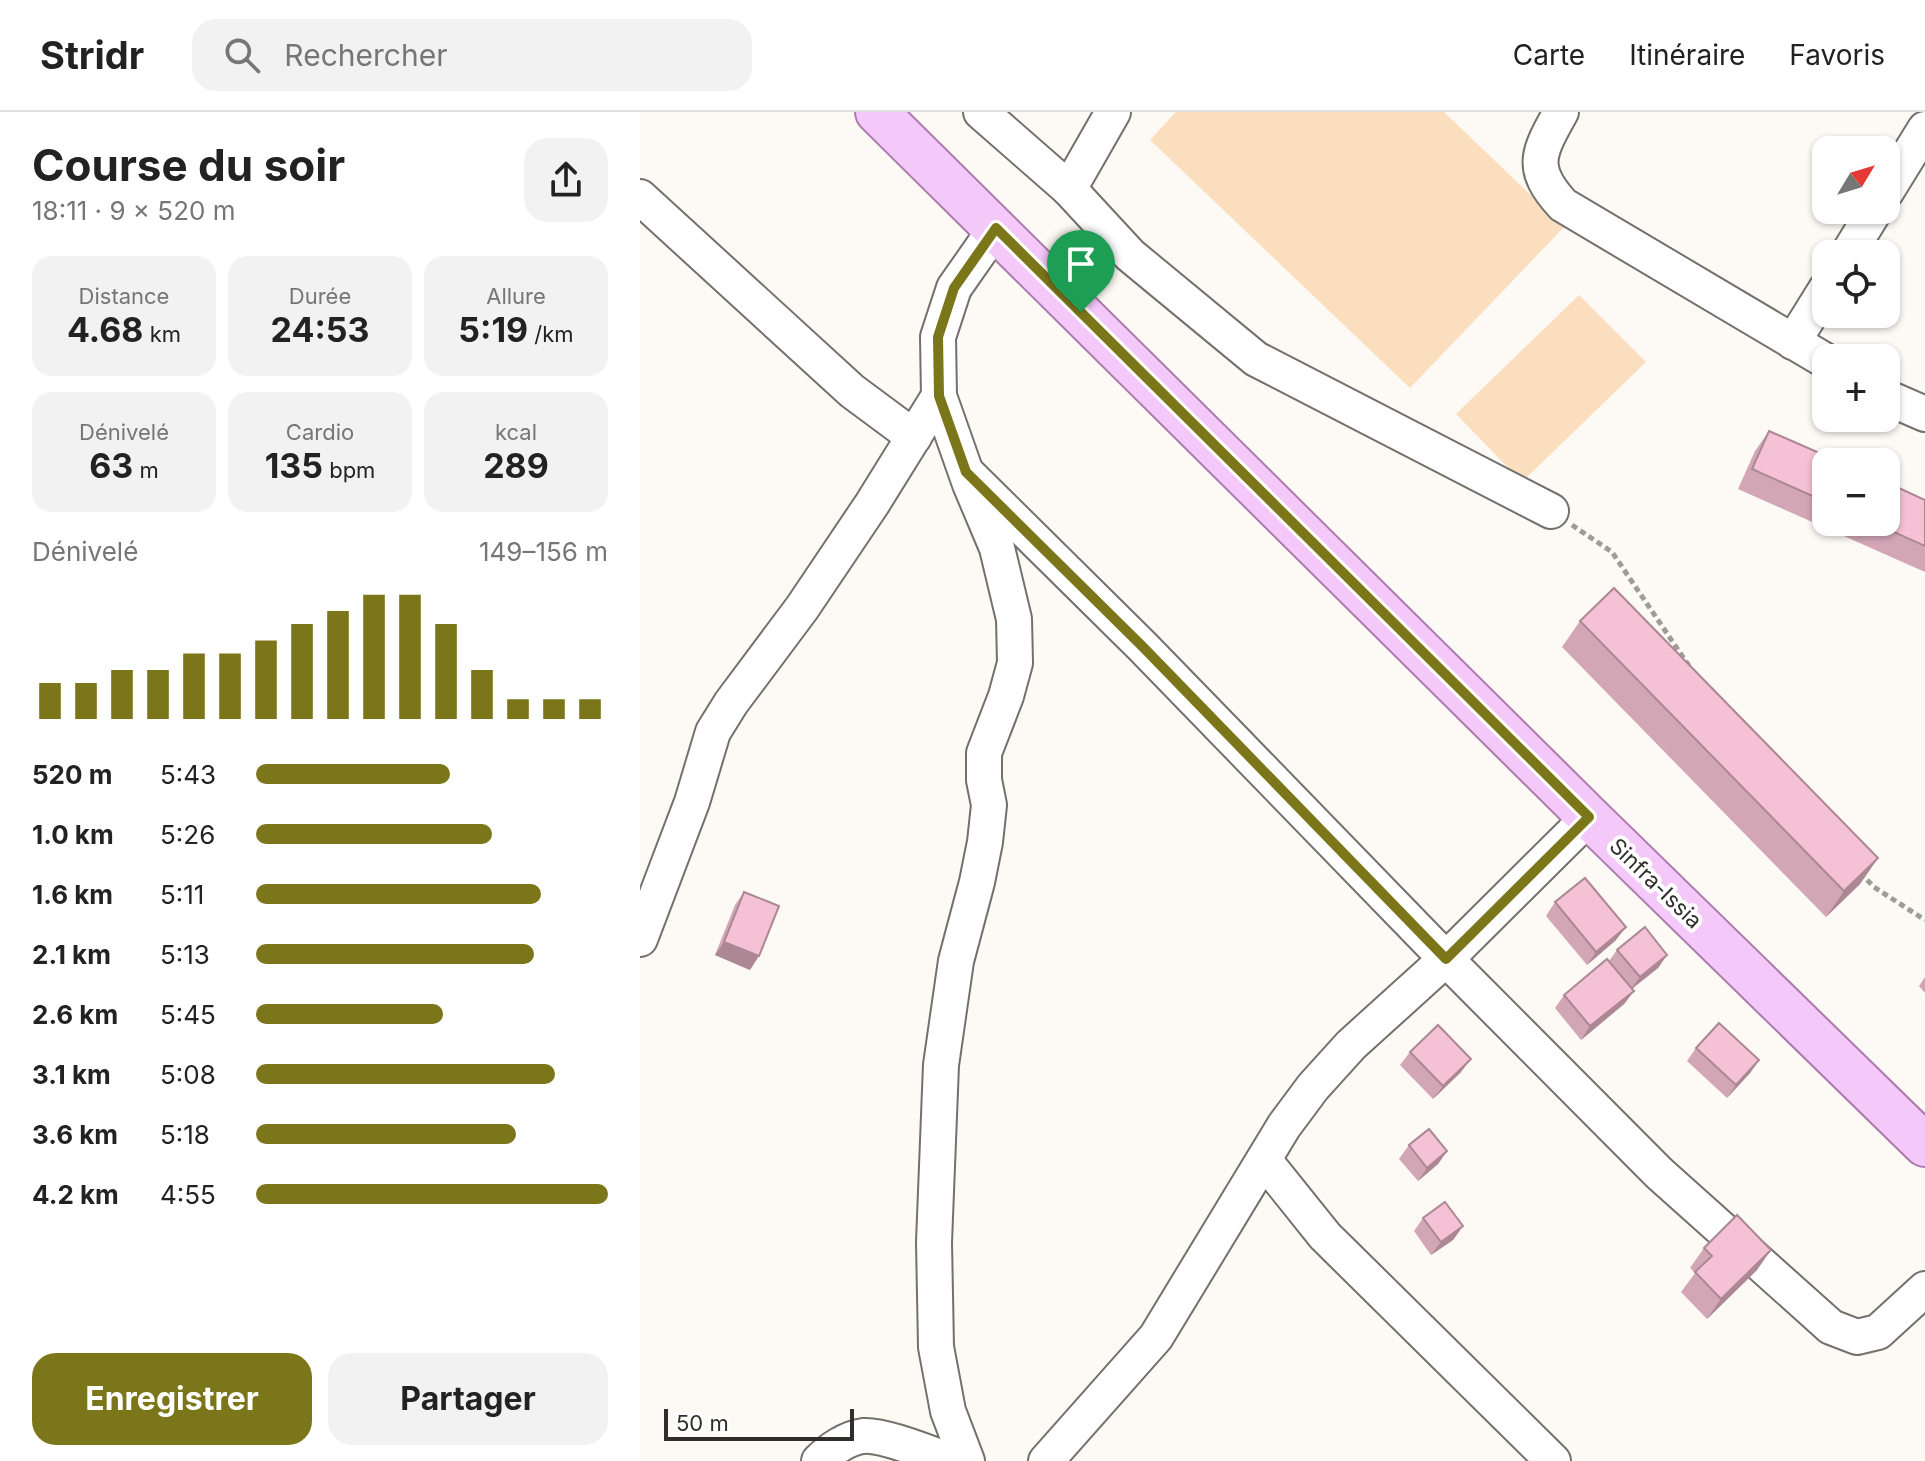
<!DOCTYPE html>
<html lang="fr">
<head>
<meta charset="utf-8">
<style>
  body { margin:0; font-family:Inter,sans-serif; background:#f2f2f2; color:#222; height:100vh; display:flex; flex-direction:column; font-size:30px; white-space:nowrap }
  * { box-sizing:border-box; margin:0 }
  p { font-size:26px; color:#767676 }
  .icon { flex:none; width:44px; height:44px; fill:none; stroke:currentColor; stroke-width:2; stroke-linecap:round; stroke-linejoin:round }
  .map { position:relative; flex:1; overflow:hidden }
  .sheet { display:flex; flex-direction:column; background:#fff; width:640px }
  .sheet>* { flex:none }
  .needle { width:52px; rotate:52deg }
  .tools { position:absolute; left:1172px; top:24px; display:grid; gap:16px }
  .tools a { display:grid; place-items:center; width:88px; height:88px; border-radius:16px; background:#fff; box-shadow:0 2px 6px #0004; font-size:40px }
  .scale { position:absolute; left:24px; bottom:20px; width:190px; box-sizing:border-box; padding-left:8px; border:4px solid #302e2c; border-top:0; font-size:22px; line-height:28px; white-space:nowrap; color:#302e2c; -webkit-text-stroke:6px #fff; paint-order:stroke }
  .pin { position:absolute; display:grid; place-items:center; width:68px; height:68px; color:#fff; margin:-82px -34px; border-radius:50% 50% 50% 0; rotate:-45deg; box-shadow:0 0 8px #0007 }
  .pin .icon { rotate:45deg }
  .round { display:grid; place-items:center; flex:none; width:84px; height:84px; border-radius:24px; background:#f2f2f2 }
  .summary { display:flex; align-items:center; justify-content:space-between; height:136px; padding:0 32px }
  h1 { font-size:44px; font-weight:700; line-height:60px }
  .figures { display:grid; grid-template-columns:repeat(3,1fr); gap:12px; height:136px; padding:8px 32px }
  .figures div { display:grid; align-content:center; border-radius:20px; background:#f2f2f2; text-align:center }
  .figures b { font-size:34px; font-weight:700 }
  .figures small { font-size:22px; font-weight:400 }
  .figures p { font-size:22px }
  .chart { height:224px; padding:16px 32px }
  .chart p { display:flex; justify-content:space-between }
  .chart svg { width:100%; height:144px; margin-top:8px; stroke:#7c761a; stroke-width:6 }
  .button { display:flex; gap:16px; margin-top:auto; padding:16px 32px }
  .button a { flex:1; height:92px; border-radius:24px; background:#7c761a; color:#fff; font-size:32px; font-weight:700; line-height:92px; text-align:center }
  .button a+a { background:#f2f2f2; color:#222 }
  ul { padding:0 32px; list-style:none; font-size:26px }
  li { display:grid; grid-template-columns:128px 96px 1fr; align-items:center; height:60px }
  li i { height:20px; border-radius:10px; background:#7c761a }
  header { display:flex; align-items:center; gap:48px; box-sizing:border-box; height:112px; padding:0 40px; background:#fff; border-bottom:2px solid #e0e0e0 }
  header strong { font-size:38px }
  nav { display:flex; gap:44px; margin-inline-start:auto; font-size:28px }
  .search { width:560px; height:72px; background:#f2f2f2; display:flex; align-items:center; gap:20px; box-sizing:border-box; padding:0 28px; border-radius:24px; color:#767676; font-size:30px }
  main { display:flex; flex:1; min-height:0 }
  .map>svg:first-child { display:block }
  .green { fill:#fbdebe }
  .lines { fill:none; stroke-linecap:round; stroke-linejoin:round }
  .minor-casing { stroke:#74706c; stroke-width:38 }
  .major-casing { stroke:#ab7bad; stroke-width:46 }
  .path { stroke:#9f9c98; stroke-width:5; stroke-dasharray:6 4; stroke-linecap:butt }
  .minor { stroke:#fff; stroke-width:34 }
  .major { stroke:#f4c8f8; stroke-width:42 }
  .wall { fill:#d3a6b6 }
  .shaded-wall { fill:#ac8794 }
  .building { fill:#f5c1d4; stroke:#ac8794; stroke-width:2 }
  .route-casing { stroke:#fff; stroke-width:16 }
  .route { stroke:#7c761a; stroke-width:10 }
  .labels { text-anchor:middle; stroke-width:8; stroke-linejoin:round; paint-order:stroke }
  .street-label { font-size:22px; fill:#302e2c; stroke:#fff }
</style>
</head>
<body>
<header>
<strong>Stridr</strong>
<div class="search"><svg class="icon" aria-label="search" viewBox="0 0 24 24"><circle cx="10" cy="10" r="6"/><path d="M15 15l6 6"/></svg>Rechercher</div>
<nav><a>Carte</a><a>Itinéraire</a><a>Favoris</a></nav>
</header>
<main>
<section class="sheet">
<div class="summary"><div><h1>Course du soir</h1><p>18:11 · 9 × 520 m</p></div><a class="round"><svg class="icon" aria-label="share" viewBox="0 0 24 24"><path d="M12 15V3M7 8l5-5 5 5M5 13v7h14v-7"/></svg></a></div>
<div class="figures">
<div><p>Distance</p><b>4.68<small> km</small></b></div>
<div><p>Durée</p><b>24:53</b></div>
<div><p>Allure</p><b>5:19<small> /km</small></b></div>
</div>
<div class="figures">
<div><p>Dénivelé</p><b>63<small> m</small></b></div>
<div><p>Cardio</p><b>135<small> bpm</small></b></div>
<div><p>kcal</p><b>289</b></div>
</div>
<div class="chart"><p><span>Dénivelé</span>149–156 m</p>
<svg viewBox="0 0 160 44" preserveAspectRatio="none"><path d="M5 44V33M15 44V33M25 44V29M35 44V29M45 44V24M55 44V24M65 44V20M75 44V15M85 44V11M95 44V6M105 44V6M115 44V15M125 44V29M135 44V38M145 44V38M155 44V38"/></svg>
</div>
<ul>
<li><b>520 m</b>5:43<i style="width:55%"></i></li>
<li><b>1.0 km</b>5:26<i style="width:67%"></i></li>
<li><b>1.6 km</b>5:11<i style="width:81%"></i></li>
<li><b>2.1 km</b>5:13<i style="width:79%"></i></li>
<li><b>2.6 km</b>5:45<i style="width:53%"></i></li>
<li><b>3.1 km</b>5:08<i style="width:85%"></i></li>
<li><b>3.6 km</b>5:18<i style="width:74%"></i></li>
<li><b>4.2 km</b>4:55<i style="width:100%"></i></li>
</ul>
<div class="button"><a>Enregistrer</a><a>Partager</a></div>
</section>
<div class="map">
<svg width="1285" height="1349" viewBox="0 0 1285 1349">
  <rect width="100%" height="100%" fill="#fdf9f4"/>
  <g class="green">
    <polygon points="536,0 804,0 924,115 770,276 510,28"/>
    <polygon points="939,183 1006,250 882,370 816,302"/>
  </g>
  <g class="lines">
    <g class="minor-casing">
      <g id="minor">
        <polyline points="341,0 429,77 490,143 616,247 911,399"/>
        <path d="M921 0C898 41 889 56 923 93L1186 249"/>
        <polyline points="429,77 473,0"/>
        <polyline points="1246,80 1285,17"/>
        <polyline points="0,85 212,279 274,325"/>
        <polyline points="1208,142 1235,98"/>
        <polyline points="1153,230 1186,177"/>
        <polyline points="1246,285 1285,302"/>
        <polyline points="326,360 503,535 806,847 1019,1061 1191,1215 1217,1225 1238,1220 1285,1177"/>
        <polyline points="0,827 52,690 73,620 91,591 162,496 232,392 299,284"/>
        <polyline points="624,1048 685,1124 913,1349"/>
        <path d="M179 1349C190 1338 207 1326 223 1324 243 1322 291 1342 311 1349"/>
        <polyline points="327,1349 308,1299 296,1235 294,1130 301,953 316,849 337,770 345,730 349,693 344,668 344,641 366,584 375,551 374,507 357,436 330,372 299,284 298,225 314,176 356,116"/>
        <polyline points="406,1349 516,1225 644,1014 673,975 711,933 806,847 949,705"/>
      </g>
    </g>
    <g class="major-casing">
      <polyline id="major" points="237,0 949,705 1285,1033"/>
    </g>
    <g class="path">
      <polyline points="932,413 972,440 1049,554"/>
      <polyline points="1220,761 1234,775 1285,808"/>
    </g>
    <use href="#minor" class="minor"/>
    <use href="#major" class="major"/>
  </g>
  <g class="wall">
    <polygon points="1129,319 1186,350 1186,410 1246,410 1285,388 1285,460 1098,377 1115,339"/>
    <polygon points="940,509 1238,746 1220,772 1186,805 922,535"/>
    <polygon points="104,780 110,858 75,843 95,793"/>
    <polygon points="915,790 976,828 947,853 906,804"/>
    <polygon points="977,838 1027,843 1018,856 992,877 994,879 984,892 941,928 915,896 924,883 969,849"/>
    <polygon points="1285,865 1285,881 1279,874"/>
    <polygon points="1056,936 1119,948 1110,961 1087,986 1047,949"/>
    <polygon points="770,940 821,960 793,987 760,953"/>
    <polygon points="769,1033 807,1039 798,1052 778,1069 759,1047"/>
    <polygon points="783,1106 823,1114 813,1128 791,1143 774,1119"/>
    <polygon points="1064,1136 1117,1158 1067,1207 1041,1180 1055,1161 1050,1156"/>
  </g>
  <g class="shaded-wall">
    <polygon points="1238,746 1220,772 1186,805 1204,779"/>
    <polygon points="986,815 976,828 947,853 956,840"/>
    <polygon points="84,830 119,844 110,858 75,843"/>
    <polygon points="1027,843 1018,856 990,878 1000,865"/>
    <polygon points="994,879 984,892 941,928 950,914"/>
    <polygon points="831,947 821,960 793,987 803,974"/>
    <polygon points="1119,948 1110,961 1087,986 1096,973"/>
    <polygon points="807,1039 798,1052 778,1069 787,1056"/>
    <polygon points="823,1114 813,1128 791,1143 801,1130"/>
    <polygon points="1131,1138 1117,1158 1067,1207 1081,1187"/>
  </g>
  <g class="building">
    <polygon points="1129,319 1200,350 1186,350 1186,390 1112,357"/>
    <polygon points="1246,370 1285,388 1285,434 1232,410 1246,410"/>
    <polygon points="974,476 1238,746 1204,779 940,509"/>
    <polygon points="945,766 986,815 956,840 915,790"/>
    <polygon points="104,780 139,794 119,844 84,830"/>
    <polygon points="1005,815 1027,843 1000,865 977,838"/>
    <polygon points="967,847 994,879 950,914 924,883"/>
    <polygon points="1079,911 1119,948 1096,973 1056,936"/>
    <polygon points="798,913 831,947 803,974 770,940"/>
    <polygon points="789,1017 807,1039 787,1056 769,1033"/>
    <polygon points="805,1090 823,1114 801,1130 783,1106"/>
    <polygon points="1097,1103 1131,1138 1081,1187 1055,1160 1072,1144 1064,1136"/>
  </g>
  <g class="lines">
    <g class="route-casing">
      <polygon id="route" points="356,116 949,705 806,847 503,535 326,360 299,284 298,225 314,176"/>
    </g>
    <use href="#route" class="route"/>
  </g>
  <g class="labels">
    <g class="street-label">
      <text transform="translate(1016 771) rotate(44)" y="8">Sinfra-Issia</text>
    </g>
  </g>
</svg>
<div class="tools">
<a><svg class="needle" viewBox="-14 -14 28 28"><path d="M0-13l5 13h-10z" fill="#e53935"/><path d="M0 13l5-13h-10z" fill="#767676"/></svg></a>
<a><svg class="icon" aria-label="locate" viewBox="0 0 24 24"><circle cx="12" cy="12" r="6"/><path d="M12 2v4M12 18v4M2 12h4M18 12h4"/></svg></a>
<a>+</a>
<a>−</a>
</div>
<div class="scale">50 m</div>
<div class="pin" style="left:441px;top:200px;background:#1e9e55"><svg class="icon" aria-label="arrive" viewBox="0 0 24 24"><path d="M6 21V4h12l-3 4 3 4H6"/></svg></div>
</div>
</main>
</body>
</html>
